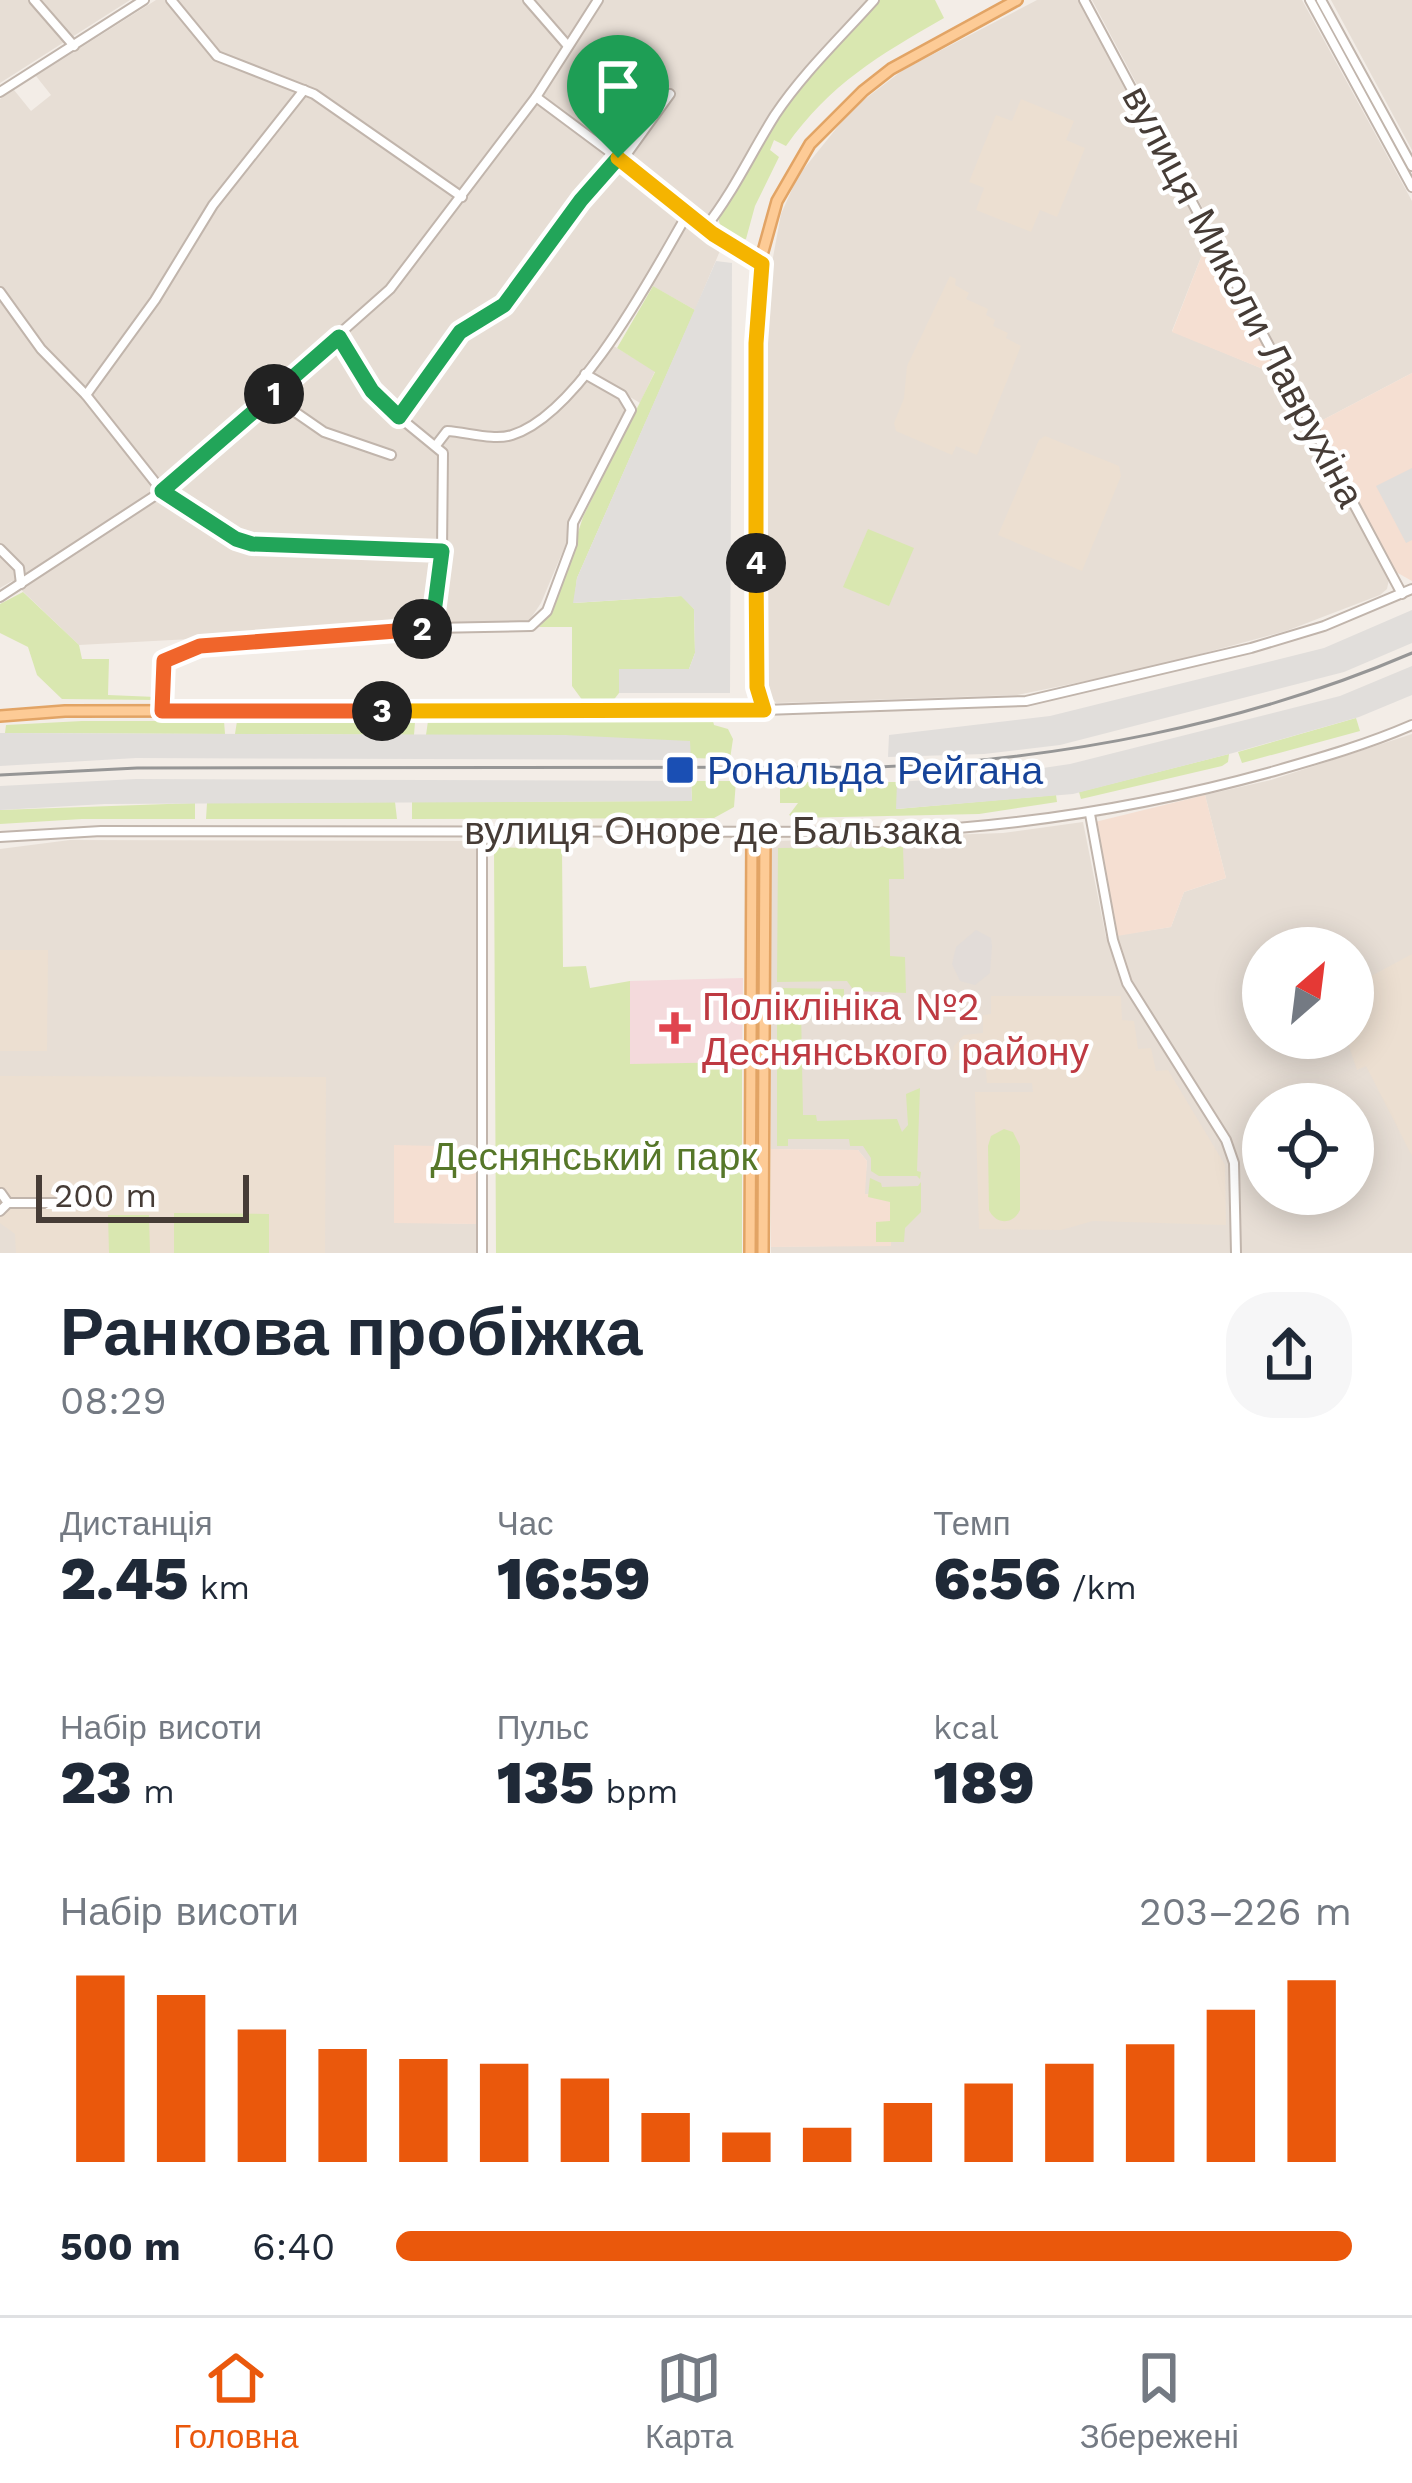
<!DOCTYPE html>
<html lang="uk">
<head>
<meta charset="utf-8">
<style>
  body { margin:0; font-family:"Work Sans",sans-serif; background:#f6f6f7; color:#1f2937; height:100vh; display:flex; flex-direction:column; font-size:45px; white-space:nowrap }
  * { box-sizing:border-box; margin:0 }
  p { font-size:39px; color:#747a83 }
  .icon { flex:none; width:66px; height:66px; fill:none; stroke:currentColor; stroke-width:2; stroke-linecap:round; stroke-linejoin:round }
  .map { position:relative; height:1253px; overflow:hidden }
  .panel { display:flex; flex-direction:column; background:#fff; flex:1 }
  .panel>* { flex:none }
  .needle { width:78px; rotate:28deg }
  .fabs { position:absolute; left:1242px; top:927px; display:grid; gap:24px }
  .fabs a { display:grid; place-items:center; width:132px; height:132px; border-radius:50%; background:#fff; box-shadow:0 6px 30px #0003; font-size:60px }
  .scale { position:absolute; left:36px; bottom:30px; width:213px; box-sizing:border-box; padding-left:12px; border:6px solid #463c36; border-top:0; font-size:33px; line-height:42px; white-space:nowrap; color:#463c36; -webkit-text-stroke:9px #fff; paint-order:stroke }
  .pin { position:absolute; display:grid; place-items:center; width:102px; height:102px; color:#fff; margin:-123px -51px; border-radius:50% 50% 50% 0; rotate:-45deg; box-shadow:0 0 12px #0007 }
  .pin .icon { rotate:45deg }
  .km { position:absolute; width:60px; height:60px; margin:-30px; border-radius:50%; background:#222; color:#fff; font-size:33px; line-height:60px; text-align:center }
  .round { display:grid; place-items:center; flex:none; width:126px; height:126px; border-radius:48px; background:#f6f6f7 }
  .headline { display:flex; align-items:center; justify-content:space-between; height:204px; padding:0 60px }
  h1 { font-size:66px; font-weight:800; line-height:90px }
  .figures { display:grid; grid-template-columns:repeat(3,1fr); gap:18px; height:204px; padding:12px 60px }
  .figures div { display:grid; align-content:center }
  .figures b { font-size:60px; font-weight:800 }
  .figures small { font-size:33px; font-weight:400 }
  .figures p { font-size:33px }
  .chart { height:336px; padding:24px 60px }
  .chart p { display:flex; justify-content:space-between }
  .chart svg { width:100%; height:216px; margin-top:12px; stroke:#ea580c; stroke-width:6 }
  ul { padding:0 60px; list-style:none; font-size:39px }
  li { display:grid; grid-template-columns:192px 144px 1fr; align-items:center; height:90px }
  li i { height:30px; border-radius:15px; background:#ea580c }
  .menu { display:flex; justify-content:space-around; align-items:center; height:168px; border-top:3px solid #e0e1e3; background:#fff; font-size:33px; color:#747a83 }
  .menu a { display:grid; justify-items:center; gap:6px }
  .menu .selected { color:#ea580c }
  .map>svg:first-child { display:block }
  .residential { fill:#e7ded5; fill-rule:evenodd }
  .commercial { fill:#f5dfd2 }
  .industrial { fill:#e2dcd8 }
  .education { fill:#ecdfd1 }
  .medical { fill:#f4dadc }
  .green { fill:#d9e7b0 }
  .parking { fill:#e1dedb }
  .lines { fill:none; stroke-linecap:round; stroke-linejoin:round }
  .minor-casing { stroke:#c1b5ac; stroke-width:12 }
  .major-casing { stroke:#e2a465; stroke-width:14 }
  .minor { stroke:#fff; stroke-width:8 }
  .major { stroke:#fdcb96; stroke-width:9 }
  .tram { stroke:#969696; stroke-width:3 }
  .split-1-casing { stroke:#fff; stroke-width:24 }
  .split-2-casing { stroke:#fff; stroke-width:24 }
  .split-3-casing { stroke:#fff; stroke-width:24 }
  .split-4-casing { stroke:#fff; stroke-width:24 }
  .split-5-casing { stroke:#fff; stroke-width:24 }
  .split-1 { stroke:#22a559; stroke-width:15 }
  .split-2 { stroke:#22a559; stroke-width:15 }
  .split-3 { stroke:#f0652b; stroke-width:15 }
  .split-4 { stroke:#f5b400; stroke-width:15 }
  .split-5 { stroke:#f5b400; stroke-width:15 }
  .transit-dot { fill:#1a4fb4; stroke:#fff; stroke-width:4.5 }
  .health-dot { fill:#e0444e; stroke:#fff; stroke-width:4.5 }
  .labels { text-anchor:middle; stroke-width:9; stroke-linejoin:round; paint-order:stroke }
  .street-label { font-size:39px; fill:#463c36; stroke:#fff }
  .transit-label { font-size:39px; fill:#164399; stroke:#fff; text-anchor:start }
  .health-label { font-size:39px; fill:#be3a42; stroke:#fff; text-anchor:start }
  .park-label { font-size:39px; fill:#567729; stroke:#fff }
</style>
</head>
<body>
<div class="map">
<svg width="1412" height="1253" viewBox="0 0 1412 1253">
  <rect width="100%" height="100%" fill="#f3ede7"/>
  <g class="residential">
    <polygon points="0,0 130,0 0,83"/>
    <polygon points="156,0 868,0 794,81 721,201 706,217 689,206 615,327 579,373 620,399 625,413 607,455 570,518 568,539 541,603 529,621 79,645 12,581 0,588 0,99 14,90 31,111 51,95 36,76"/>
    <polygon points="1037,0 1084,0 1212,242 1205,247 1172,331 1280,376 1389,579 1387,589 1380,595 1286,631 1145,669 1017,695 776,703 768,693 764,372 767,290 781,214 798,176 852,109 903,70"/>
    <polygon points="1092,0 1302,0 1412,201 1412,373 1317,423"/>
    <polygon points="1331,0 1412,0 1412,150"/>
    <polygon points="685,223 696,224 722,246 695,310 649,284"/>
    <polygon points="612,345 655,371 640,403 591,373"/>
    <path d="M1412 734V1253H771V1247L891 1245V1197L864 1194 867 1161 858 1150 771 1149 770 852 777 841 1003 833 1083 822 1106 937 1171 927 1184 892 1226 878 1205 795 1271 780ZM1263 948H1353V1038H1263ZM1263 1104H1353V1194H1263Z"/>
    <polygon points="70,840 478,841 477,1147 395,1146 394,1222 476,1224 477,1253 0,1253 0,849"/>
  </g>
  <g class="commercial">
    <polygon points="1212,242 1280,376 1172,332 1205,247"/>
    <polygon points="1412,373 1412,581 1396,572 1317,423"/>
    <polygon points="1205,795 1226,878 1184,892 1171,927 1117,936 1095,822"/>
    <polygon points="394,1145 477,1147 476,1224 394,1223"/>
    <polygon points="771,1149 858,1150 867,1161 865,1194 891,1196 891,1246 771,1247"/>
  </g>
  <polygon class="industrial" points="976,930 991,938 992,946 990,973 975,985 960,981 952,964 956,947"/>
  <g class="education">
    <polygon points="1021,99 1074,121 1066,140 1085,148 1057,217 1040,210 1031,232 976,210 984,188 969,182 996,115 1012,121"/>
    <polygon points="950,276 956,279 955,285 969,293 966,299 988,309 986,315 995,320 993,326 1008,333 1006,338 1021,346 977,455 956,446 952,455 896,431 894,423 904,398 907,366"/>
    <polygon points="1045,436 1119,466 1121,476 1082,571 998,535 1039,440"/>
    <polygon points="0,950 48,950 47,1051 0,1051"/>
    <polygon points="1412,954 1412,1156 1366,1066 1357,1070 1346,1038 1353,1038 1353,986"/>
    <polygon points="991,996 1121,996 1122,1020 1134,1021 1138,1049 1151,1048 1156,1071 1168,1070 1225,1165 1226,1225 1093,1221 1061,1230 979,1229 975,1092 1033,1092 1032,1083 987,1083 985,1060 952,1060 954,1046 964,1035 983,1033 983,1015 991,1014"/>
    <polygon points="0,1076 326,1077 325,1253 16,1253 15,1234 0,1223"/>
  </g>
  <polygon class="medical" points="743,978 742,1062 630,1065 630,981"/>
  <g class="green">
    <path d="M877 0H935L944 18C878 56 831 83 786 146L774 140 770 150 779 157 755 206 746 239 732 243 723 237 718 217 778 114 810 73Z"/>
    <polygon points="653,286 695,310 577,578 574,603 682,596 694,609 695,653 689,669 619,669 619,693 612,702 583,701 572,686 572,627 539,627 552,612 583,517 655,372 617,348"/>
    <polygon points="868,529 914,548 889,606 843,587"/>
    <polygon points="23,592 79,645 82,659 109,659 108,695 156,697 156,700 62,699 37,675 28,647 0,633 0,604"/>
    <polygon points="1356,718 1360,731 1242,763 1238,752"/>
    <polygon points="82,721 224,721 225,734 5,733 6,725"/>
    <polygon points="237,721 411,721 415,722 414,735 235,734"/>
    <polygon points="428,721 713,721 714,725 728,729 733,739 730,759 650,757 564,735 426,735"/>
    <polygon points="1229,754 1228,762 1222,766 1081,799 1079,792"/>
    <polygon points="691,781 736,781 734,807 714,818 412,819 412,802 692,801"/>
    <polygon points="780,782 897,782 897,809 1056,795 1057,802 979,814 796,818 789,815 798,803 780,803"/>
    <polygon points="395,802 397,819 206,819 207,803"/>
    <polygon points="195,803 195,819 82,819 0,824 0,810"/>
    <polygon points="494,847 562,849 563,967 586,966 590,988 630,981 630,1064 742,1062 742,1253 496,1253"/>
    <polygon points="903,847 904,879 889,879 890,956 905,957 906,993 854,991 847,981 777,982 778,848"/>
    <polygon points="777,988 844,989 844,1001 816,1002 815,1008 801,1009 803,1115 816,1115 817,1121 897,1119 902,1132 908,1125 906,1094 920,1088 917,1171 921,1172 920,1179 917,1176 879,1176 871,1171 871,1158 863,1146 850,1146 849,1139 788,1139 788,1146 777,1146"/>
    <path d="M1004 1129 1013 1132 1020 1146V1210C1013 1225 996 1225 989 1210L988 1146 991 1136Z"/>
    <polygon points="870,1178 881,1183 882,1187 918,1186 921,1182 921,1212 905,1228 904,1242 876,1242 876,1222 890,1221 890,1202 868,1197"/>
    <polygon points="174,1213 269,1214 269,1253 174,1253"/>
    <polygon points="108,1215 149,1215 150,1253 109,1253"/>
  </g>
  <g class="parking">
    <polygon points="716,261 732,263 730,693 619,693 619,669 689,669 695,653 694,609 681,596 573,603 577,578"/>
    <polygon points="1412,468 1412,540 1406,543 1376,486"/>
    <polygon points="1412,610 1412,643 1344,672 1060,745 984,754 888,757 889,735 1050,716 1324,648"/>
    <polygon points="1412,666 1412,695 1359,717 1233,753 1073,794 896,809 897,782 990,776 1070,764 1340,696"/>
    <polygon points="0,733 564,735 690,741 691,760 136,758 0,766"/>
    <polygon points="136,779 691,781 692,801 105,804 0,810 0,786"/>
  </g>
  <g class="lines">
    <g class="minor-casing">
      <g id="minor">
        <polyline points="34,0 74,46"/>
        <polyline points="171,0 217,56 314,94 462,197"/>
        <polyline points="528,0 568,46"/>
        <polyline points="1084,0 1402,594"/>
        <polyline points="1310,0 1412,187"/>
        <polyline points="1321,0 1412,166"/>
        <polyline points="0,92 144,0"/>
        <polyline points="536,97 681,205 713,234 762,264"/>
        <path d="M705 228C733 193 751 153 775 115 803 73 841 37 874 0"/>
        <polyline points="0,292 41,349 86,395 162,491 236,539 252,544 442,551"/>
        <polyline points="339,337 382,403 443,453 442,551 432,628"/>
        <polyline points="86,395 155,300 213,205 304,90"/>
        <polyline points="272,396 324,432 391,455"/>
        <polyline points="399,417 461,331 504,305 581,200 612,162 626,155 670,94"/>
        <path d="M437 444 447 431C467 432 493 441 512 435 580 414 653 273 688 213"/>
        <polyline points="0,549 19,568 21,584"/>
        <polyline points="0,597 162,491 390,289 536,97 598,0"/>
        <polyline points="764,710 1026,701 1251,648 1324,626 1412,589"/>
        <polyline points="162,711 164,661 187,649 432,628 531,626 547,611 572,544 573,523 631,410 622,395 585,374"/>
        <polyline points="1090,814 1113,940 1127,983 1226,1140 1234,1163 1236,1253"/>
        <polyline points="482,832 482,1253"/>
        <path d="M0 837 101 831 896 832C1024 826 1148 806 1271 772 1320 758 1366 745 1412 725"/>
        <polyline points="8,1203 77,1203 88,1192"/>
        <polyline points="0,1211 8,1203 1,1193"/>
      </g>
    </g>
    <g class="major-casing">
      <g id="major">
        <polyline points="0,716 65,711 764,710 756,671 756,343 762,255 777,201 810,144 863,91 891,69 1017,0"/>
        <polyline points="750,1253 752,831"/>
        <polyline points="763,1253 765,832"/>
      </g>
    </g>
    <use href="#minor" class="minor"/>
    <use href="#major" class="major"/>
    <path class="tram" d="M0 775 137 768 878 767C1059 760 1244 725 1412 653"/>
  </g>
  <g class="lines">
    <g class="split-1-casing">
      <polyline id="split-1" points="274,394 339,337 372,391 399,417 460,332 504,305 581,200 618,158"/>
    </g>
    <g class="split-2-casing">
      <polyline id="split-2" points="274,394 162,491 236,539 252,544 442,551 432,628 422,629"/>
    </g>
    <g class="split-3-casing">
      <polyline id="split-3" points="382,711 162,711 164,661 200,646 422,629"/>
    </g>
    <g class="split-4-casing">
      <polyline id="split-4" points="382,711 764,710 757,687 756,563"/>
    </g>
    <g class="split-5-casing">
      <polyline id="split-5" points="618,158 713,234 762,264 756,343 756,563"/>
    </g>
    <use href="#split-1" class="split-1"/>
    <use href="#split-2" class="split-2"/>
    <use href="#split-3" class="split-3"/>
    <use href="#split-4" class="split-4"/>
    <use href="#split-5" class="split-5"/>
  </g>
  <rect class="transit-dot" x="665" y="755" width="30" height="30" rx="6"/>
  <path class="health-dot" d="M669 1010h12v12h12v12h-12v12h-12v-12h-12v-12h12z"/>
  <g class="labels">
    <g class="street-label">
      <text transform="translate(1244 296) rotate(62)" y="14">вулиця Миколи Лаврухіна</text>
      <text x="713" y="844">вулиця Оноре де Бальзака</text>
    </g>
    <g class="transit-label">
      <text x="707" y="784">Рональда Рейгана</text>
    </g>
    <g class="health-label">
      <text x="702" y="1020">Поліклініка №2<tspan x="702" dy="45">Деснянського району</tspan></text>
    </g>
    <g class="park-label">
      <text x="594" y="1170">Деснянський парк</text>
    </g>
  </g>
</svg>
<div class="fabs">
<a><svg class="needle" viewBox="-14 -14 28 28"><path d="M0-13l5 13h-10z" fill="#e53935"/><path d="M0 13l5-13h-10z" fill="#747a83"/></svg></a>
<a><svg class="icon" aria-label="locate" viewBox="0 0 24 24"><circle cx="12" cy="12" r="6"/><path d="M12 2v4M12 18v4M2 12h4M18 12h4"/></svg></a>
</div>
<div class="scale">200 m</div>
<div class="pin" style="left:618px;top:158px;background:#1e9e55"><svg class="icon" aria-label="arrive" viewBox="0 0 24 24"><path d="M6 21V4h12l-3 4 3 4H6"/></svg></div>
<b class="km" style="left:274px;top:394px">1</b>
<b class="km" style="left:422px;top:629px">2</b>
<b class="km" style="left:382px;top:711px">3</b>
<b class="km" style="left:756px;top:563px">4</b>
</div>
<section class="panel">
<div class="headline"><div><h1>Ранкова пробіжка</h1><p>08:29</p></div><a class="round"><svg class="icon" aria-label="share" viewBox="0 0 24 24"><path d="M12 15V3M7 8l5-5 5 5M5 13v7h14v-7"/></svg></a></div>
<div class="figures">
<div><p>Дистанція</p><b>2.45<small> km</small></b></div>
<div><p>Час</p><b>16:59</b></div>
<div><p>Темп</p><b>6:56<small> /km</small></b></div>
</div>
<div class="figures">
<div><p>Набір висоти</p><b>23<small> m</small></b></div>
<div><p>Пульс</p><b>135<small> bpm</small></b></div>
<div><p>kcal</p><b>189</b></div>
</div>
<div class="chart"><p><span>Набір висоти</span>203–226 m</p>
<svg viewBox="0 0 160 44" preserveAspectRatio="none"><path d="M5 44V6M15 44V10M25 44V17M35 44V21M45 44V23M55 44V24M65 44V27M75 44V34M85 44V38M95 44V37M105 44V32M115 44V28M125 44V24M135 44V20M145 44V13M155 44V7"/></svg>
</div>
<ul>
<li><b>500 m</b>6:40<i style="width:100%"></i></li>
</ul>
</section>
<nav class="menu">
<a class="selected"><svg class="icon" aria-label="home" viewBox="0 0 24 24"><path d="M3 11l9-7 9 7M6 9v11h12V9"/></svg>Головна</a>
<a><svg class="icon" aria-label="map" viewBox="0 0 24 24"><path d="M3 6l6-2 6 2 6-2v14l-6 2-6-2-6 2zM9 4v14M15 6v14"/></svg>Карта</a>
<a><svg class="icon" aria-label="saved" viewBox="0 0 24 24"><path d="M7 4h10v16l-5-4-5 4z"/></svg>Збережені</a>
</nav>
</body>
</html>
